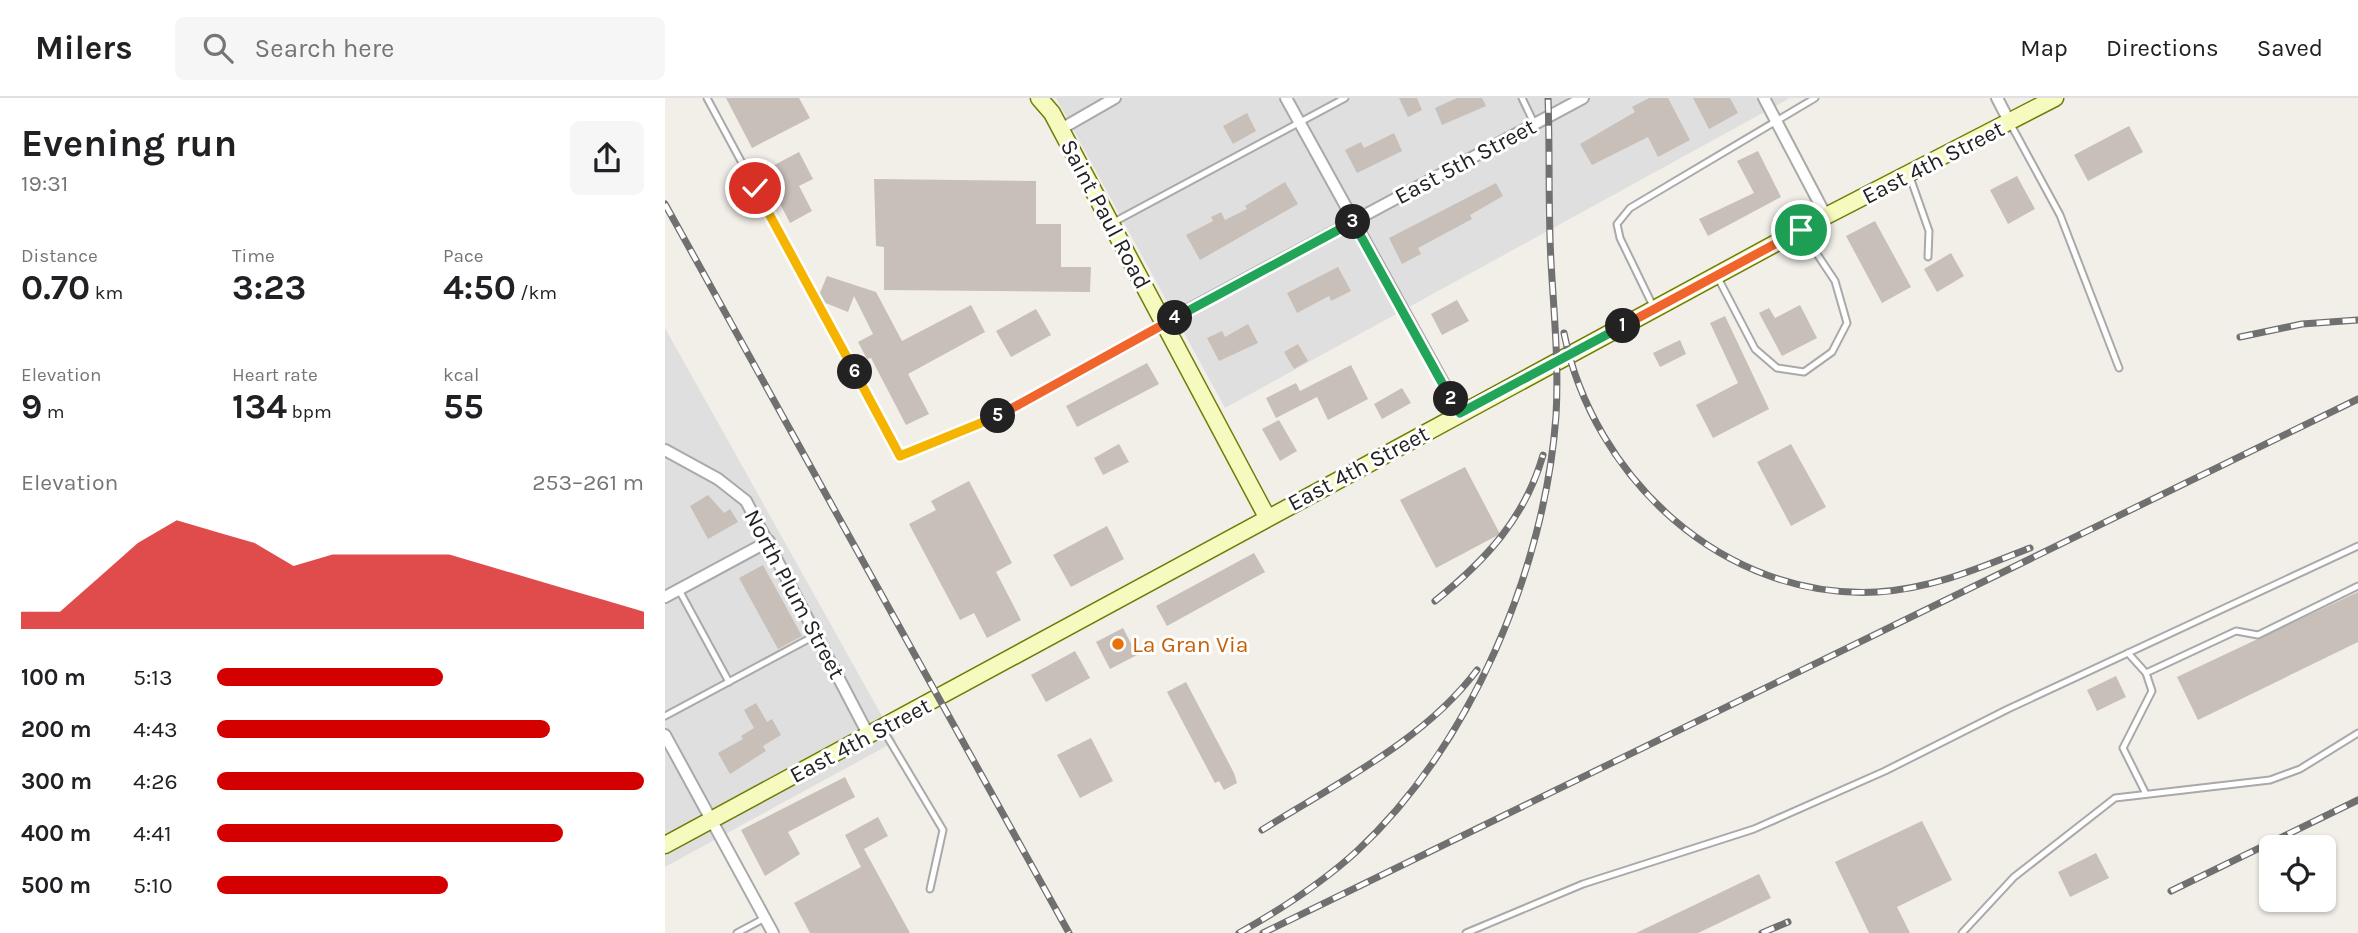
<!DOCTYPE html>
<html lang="en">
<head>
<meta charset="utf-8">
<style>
  body { margin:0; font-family:Karla,sans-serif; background:#f6f6f6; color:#202124; height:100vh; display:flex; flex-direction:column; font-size:26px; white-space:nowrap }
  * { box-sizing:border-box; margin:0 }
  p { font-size:23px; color:#757577 }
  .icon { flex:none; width:38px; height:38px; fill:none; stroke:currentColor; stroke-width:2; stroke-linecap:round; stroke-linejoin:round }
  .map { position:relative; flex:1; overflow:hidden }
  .details { display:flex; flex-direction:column; background:#fff; width:665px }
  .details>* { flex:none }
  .buttons { position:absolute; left:1594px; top:737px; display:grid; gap:14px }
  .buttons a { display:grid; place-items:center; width:77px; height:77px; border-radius:10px; background:#fff; box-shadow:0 2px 5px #0004; font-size:35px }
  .pin { position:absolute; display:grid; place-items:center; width:60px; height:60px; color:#fff; margin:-30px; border:4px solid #fff; border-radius:50%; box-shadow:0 2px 7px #0007 }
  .km { position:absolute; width:35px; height:35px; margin:-18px; border-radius:50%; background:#222; color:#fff; font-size:19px; line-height:35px; text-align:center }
  .round { display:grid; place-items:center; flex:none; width:74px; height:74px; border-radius:10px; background:#f6f6f6 }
  .headline { display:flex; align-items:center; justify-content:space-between; height:119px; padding:0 21px }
  h1 { font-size:38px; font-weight:700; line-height:52px }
  .metrics { display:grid; grid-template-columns:repeat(3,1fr); gap:10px; height:119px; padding:7px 21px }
  .metrics div { display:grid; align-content:center }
  .metrics b { font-size:35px; font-weight:700 }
  .metrics small { font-size:19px; font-weight:400 }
  .metrics p { font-size:19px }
  .chart { height:196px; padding:14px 21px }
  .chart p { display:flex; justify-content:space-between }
  .chart svg { width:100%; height:126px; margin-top:7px; fill:#d40000; opacity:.7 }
  ul { padding:0 21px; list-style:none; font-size:23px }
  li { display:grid; grid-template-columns:112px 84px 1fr; align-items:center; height:52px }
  li i { height:18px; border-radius:9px; background:#d40000 }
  header { display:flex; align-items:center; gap:42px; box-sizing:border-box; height:98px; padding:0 35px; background:#fff; border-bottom:2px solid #e0e0e0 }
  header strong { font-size:33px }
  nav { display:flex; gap:38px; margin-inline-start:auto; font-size:24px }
  .search { width:490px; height:63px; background:#f6f6f6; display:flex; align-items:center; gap:18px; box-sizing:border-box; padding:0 24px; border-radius:10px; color:#757577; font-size:26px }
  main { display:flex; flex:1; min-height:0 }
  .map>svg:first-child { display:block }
  .residential { fill:#e0dfdf }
  .building { fill:#c7bfb8 }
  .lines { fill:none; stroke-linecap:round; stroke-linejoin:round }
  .service-casing { stroke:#a9a9a9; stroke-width:9 }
  .minor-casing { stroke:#a9a9a9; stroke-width:14 }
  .secondary-casing { stroke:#707d05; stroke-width:19 }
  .service { stroke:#fff; stroke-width:5 }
  .minor { stroke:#fff; stroke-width:10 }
  .secondary { stroke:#f7fabf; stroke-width:16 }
  .rail-casing { stroke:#707070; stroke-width:7 }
  .rail { stroke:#fff; stroke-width:4.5; stroke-dasharray:13; stroke-linecap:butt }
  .split-1-casing { stroke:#fff; stroke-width:14 }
  .split-2-casing { stroke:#fff; stroke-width:14 }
  .split-3-casing { stroke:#fff; stroke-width:14 }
  .split-4-casing { stroke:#fff; stroke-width:14 }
  .split-5-casing { stroke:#fff; stroke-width:14 }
  .split-6-casing { stroke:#fff; stroke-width:14 }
  .split-7-casing { stroke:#fff; stroke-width:14 }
  .split-1 { stroke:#f0652b; stroke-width:9 }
  .split-2 { stroke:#22a559; stroke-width:9 }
  .split-3 { stroke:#22a559; stroke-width:9 }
  .split-4 { stroke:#22a559; stroke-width:9 }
  .split-5 { stroke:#f0652b; stroke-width:9 }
  .split-6 { stroke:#f5b400; stroke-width:9 }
  .split-7 { stroke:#f5b400; stroke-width:9 }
  .food-dot { fill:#e8710a; stroke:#fff; stroke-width:2.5 }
  .labels { text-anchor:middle; stroke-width:6; stroke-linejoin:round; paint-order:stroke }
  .street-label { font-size:23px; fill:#222; stroke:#fff }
  .food-label { font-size:23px; fill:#c56008; stroke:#fff; text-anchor:start }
</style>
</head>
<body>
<header>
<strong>Milers</strong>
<div class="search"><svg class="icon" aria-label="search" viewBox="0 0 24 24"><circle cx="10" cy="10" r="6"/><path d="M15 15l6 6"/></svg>Search here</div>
<nav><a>Map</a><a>Directions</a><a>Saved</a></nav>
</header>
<main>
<section class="details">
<div class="headline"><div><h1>Evening run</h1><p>19:31</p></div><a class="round"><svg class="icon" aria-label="share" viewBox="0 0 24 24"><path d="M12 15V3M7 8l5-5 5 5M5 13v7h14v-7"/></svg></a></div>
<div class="metrics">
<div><p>Distance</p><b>0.70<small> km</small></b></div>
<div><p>Time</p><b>3:23</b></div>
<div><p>Pace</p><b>4:50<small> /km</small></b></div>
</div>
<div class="metrics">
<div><p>Elevation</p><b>9<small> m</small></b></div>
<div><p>Heart rate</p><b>134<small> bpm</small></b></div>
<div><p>kcal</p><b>55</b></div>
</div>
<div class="chart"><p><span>Elevation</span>253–261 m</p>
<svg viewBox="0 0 160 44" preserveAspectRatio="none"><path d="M0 44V38L10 38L20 26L30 14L40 6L50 10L60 14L70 22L80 18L90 18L100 18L110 18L120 22L130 26L140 30L150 34L160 38V44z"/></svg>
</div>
<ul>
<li><b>100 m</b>5:13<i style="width:53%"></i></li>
<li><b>200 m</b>4:43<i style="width:78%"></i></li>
<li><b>300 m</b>4:26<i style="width:100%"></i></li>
<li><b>400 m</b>4:41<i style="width:81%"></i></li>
<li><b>500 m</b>5:10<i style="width:54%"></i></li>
</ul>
</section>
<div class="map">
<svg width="1693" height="835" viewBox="0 0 1693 835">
  <rect width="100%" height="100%" fill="#f2efe9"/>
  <g class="residential">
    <polygon points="391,0 1125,0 560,310"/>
    <polygon points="0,230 231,643 0,769"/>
  </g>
  <g class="building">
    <polygon points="61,0 134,0 145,20 87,50"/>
    <polygon points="734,0 752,0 757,12 743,19"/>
    <polygon points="792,0 817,0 821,8 777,27 770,10"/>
    <polygon points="984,0 1003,0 1025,42 993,59 983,39 927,67 915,46 970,14 967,9"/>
    <polygon points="1028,0 1065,0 1073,15 1044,31"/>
    <polygon points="582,15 591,33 568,46 558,28"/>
    <polygon points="1464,28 1478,54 1423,83 1409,57"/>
    <polygon points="729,35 737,53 692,75 680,52 696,44 699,50"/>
    <polygon points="1093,53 1116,99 1043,138 1034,121 1089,95 1072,63"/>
    <polygon points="134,54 148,81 134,88 147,113 125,125 98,73"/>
    <polygon points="1352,78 1370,111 1343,126 1325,92"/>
    <polygon points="209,81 371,83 371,126 396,126 396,169 426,169 425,194 219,192 219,149 211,148"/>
    <polygon points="620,84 633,106 535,162 521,137 548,123 546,119 556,114 560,122 582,111 580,108"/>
    <polygon points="831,85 838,98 805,117 807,121 753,150 756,156 737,166 724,140"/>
    <polygon points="1210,123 1246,189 1217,205 1181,138"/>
    <polygon points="1286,155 1299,178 1272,194 1259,171"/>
    <polygon points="673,169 686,193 666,203 664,198 632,215 622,195"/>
    <polygon points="162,178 211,194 237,243 306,207 320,234 243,276 264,316 241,327 206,260 202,261 193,244 208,236 189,198 183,214 158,204 154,197"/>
    <polygon points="792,202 804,223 777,237 766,216"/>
    <polygon points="1135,207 1152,240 1117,258 1094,215 1104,210 1110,220"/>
    <polygon points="371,211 386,237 346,259 331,233"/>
    <polygon points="1060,218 1104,311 1048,340 1031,307 1073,285 1045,225"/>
    <polygon points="583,226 593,245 554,263 542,240 557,233 560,239"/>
    <polygon points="1015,242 1021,256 995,269 988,255"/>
    <polygon points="633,246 643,263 629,271 619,254"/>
    <polygon points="482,265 494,286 412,329 401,308"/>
    <polygon points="686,267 703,301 663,322 652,299 611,320 601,300 631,285 635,293"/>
    <polygon points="737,290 746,305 717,321 709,306"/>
    <polygon points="614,322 632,353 615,363 597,331"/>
    <polygon points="454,346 464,364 438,377 429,360"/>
    <polygon points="1126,346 1161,409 1126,428 1092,364"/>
    <polygon points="800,369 835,436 771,470 735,402"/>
    <polygon points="304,383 347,465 331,474 356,522 322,540 309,515 295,522 244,426 271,412 266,403"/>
    <polygon points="43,397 59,415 65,411 73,424 43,441 25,408"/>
    <polygon points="442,428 459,461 406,489 388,457"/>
    <polygon points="589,455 600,474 502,528 491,508"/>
    <polygon points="98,467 137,538 113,551 74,480"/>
    <polygon points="1693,494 1693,544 1533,622 1512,579"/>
    <polygon points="458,530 472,557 445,571 431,544"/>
    <polygon points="410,553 425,580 381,604 366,577"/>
    <polygon points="1451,578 1461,599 1432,613 1422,592"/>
    <polygon points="521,584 569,675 572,685 559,692 554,683 550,685 502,594"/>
    <polygon points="91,605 102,624 107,621 116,637 98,648 101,653 65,676 53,655 78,641 76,638 89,630 79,612"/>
    <polygon points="426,640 448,683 415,700 392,657"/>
    <polygon points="180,679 190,699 123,734 135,756 100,778 76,732"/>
    <polygon points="213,719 223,738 199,751 245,835 145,835 129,805 196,769 180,737"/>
    <polygon points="1257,723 1287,782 1232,809 1245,835 1204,835 1170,764"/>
    <polygon points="1431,755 1444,780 1405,799 1393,774"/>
    <polygon points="1094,776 1106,800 1052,826 1033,835 971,835"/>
  </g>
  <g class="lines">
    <g class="service-casing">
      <g id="service">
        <polyline points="42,0 235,358 347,312 497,227"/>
        <polyline points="857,0 869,25"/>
        <polyline points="1345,25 1395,117 1454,270"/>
        <polyline points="1245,79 1264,133 1263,159"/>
        <polyline points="449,124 680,0"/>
        <polyline points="1053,180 1090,251 1112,270 1139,274 1167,254 1182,225 1170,183 1138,135"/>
        <polyline points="988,208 955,140 952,126 965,110 1150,0"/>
        <polyline points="14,492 64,584"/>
        <polyline points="1463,555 1481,575 1487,593 1458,650 1481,696"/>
        <polyline points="1481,575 1571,533 1593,537 1693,488"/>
        <polyline points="0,618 151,537"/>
        <polyline points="217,630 278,732 265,791"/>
        <polyline points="72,835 100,820"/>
        <polyline points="801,835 918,786 1089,731 1220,673 1343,611 1693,448"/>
        <polyline points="1297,835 1349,779 1450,700 1605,682 1635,671 1693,635"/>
      </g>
    </g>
    <g class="minor-casing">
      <g id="minor">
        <polyline points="621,0 795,315"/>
        <polyline points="1099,0 1161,118"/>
        <polyline points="1332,0 1345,25"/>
        <polyline points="396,31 450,0"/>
        <polyline points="499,225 918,0"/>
        <polyline points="0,352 53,381 81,403 204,638"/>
        <polyline points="0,499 104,443"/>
        <polyline points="0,637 108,835"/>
      </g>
    </g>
    <g class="secondary-casing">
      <g id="secondary">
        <polyline points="374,0 387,15 602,419"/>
        <polyline points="0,747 1161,118 1390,0"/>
      </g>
    </g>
    <use href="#service" class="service"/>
    <use href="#minor" class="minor"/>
    <use href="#secondary" class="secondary"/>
    <g class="rail-casing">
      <g id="rail">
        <polyline points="0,106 404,835"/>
        <path d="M899 235C928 380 1059 502 1212 494 1267 491 1314 470 1365 450"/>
        <polyline points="1575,239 1637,226 1693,222"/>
        <path d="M770 503C821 462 860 420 878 357"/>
        <path d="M597 732C670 686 759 643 812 572"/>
        <polyline points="1506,793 1693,702"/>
        <path d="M574 835C615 812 657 785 692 753 805 648 880 471 891 318 894 266 889 216 886 164 883 110 885 55 883 0"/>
        <polyline points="598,835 1693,301"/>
        <polyline points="1097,835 1123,824"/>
      </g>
    </g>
    <use href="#rail" class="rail"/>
  </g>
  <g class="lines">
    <g class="split-1-casing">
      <polyline id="split-1" points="958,228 1136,132"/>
    </g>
    <g class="split-2-casing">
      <polyline id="split-2" points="786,301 795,315 958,228"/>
    </g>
    <g class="split-3-casing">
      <polyline id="split-3" points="688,124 786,301"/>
    </g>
    <g class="split-4-casing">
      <polyline id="split-4" points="510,220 688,124"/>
    </g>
    <g class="split-5-casing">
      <polyline id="split-5" points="333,318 510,220"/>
    </g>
    <g class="split-6-casing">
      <polyline id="split-6" points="190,274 235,358 333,318"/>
    </g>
    <g class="split-7-casing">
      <polyline id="split-7" points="90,90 190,274"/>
    </g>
    <use href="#split-1" class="split-1"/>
    <use href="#split-2" class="split-2"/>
    <use href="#split-3" class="split-3"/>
    <use href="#split-4" class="split-4"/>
    <use href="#split-5" class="split-5"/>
    <use href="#split-6" class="split-6"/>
    <use href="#split-7" class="split-7"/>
  </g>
  <circle class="food-dot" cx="453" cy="546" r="7"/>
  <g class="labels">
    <g class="street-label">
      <text transform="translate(800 63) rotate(-28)" y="8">East 5th Street</text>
      <text transform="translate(1268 64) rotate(-27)" y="8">East 4th Street</text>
      <text transform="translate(441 116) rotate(62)" y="8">Saint Paul Road</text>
      <text transform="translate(693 370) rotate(-28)" y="8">East 4th Street</text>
      <text transform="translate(130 496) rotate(62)" y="8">North Plum Street</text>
      <text transform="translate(195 642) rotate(-28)" y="8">East 4th Street</text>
    </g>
    <g class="food-label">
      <text x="467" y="554">La Gran Via</text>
    </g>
  </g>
</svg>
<div class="buttons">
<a><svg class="icon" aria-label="locate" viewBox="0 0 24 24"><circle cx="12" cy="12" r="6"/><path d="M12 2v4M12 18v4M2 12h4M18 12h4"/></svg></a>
</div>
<div class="pin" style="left:1136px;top:132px;background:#1e9e55"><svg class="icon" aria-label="arrive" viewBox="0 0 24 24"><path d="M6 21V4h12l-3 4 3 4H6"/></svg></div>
<div class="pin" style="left:90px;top:90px;background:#d93025"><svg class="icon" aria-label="check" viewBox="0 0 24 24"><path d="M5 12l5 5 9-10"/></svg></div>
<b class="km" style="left:958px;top:228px">1</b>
<b class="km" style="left:786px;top:301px">2</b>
<b class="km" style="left:688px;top:124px">3</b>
<b class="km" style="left:510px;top:220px">4</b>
<b class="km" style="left:333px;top:318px">5</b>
<b class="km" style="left:190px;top:274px">6</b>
</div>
</main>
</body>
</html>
